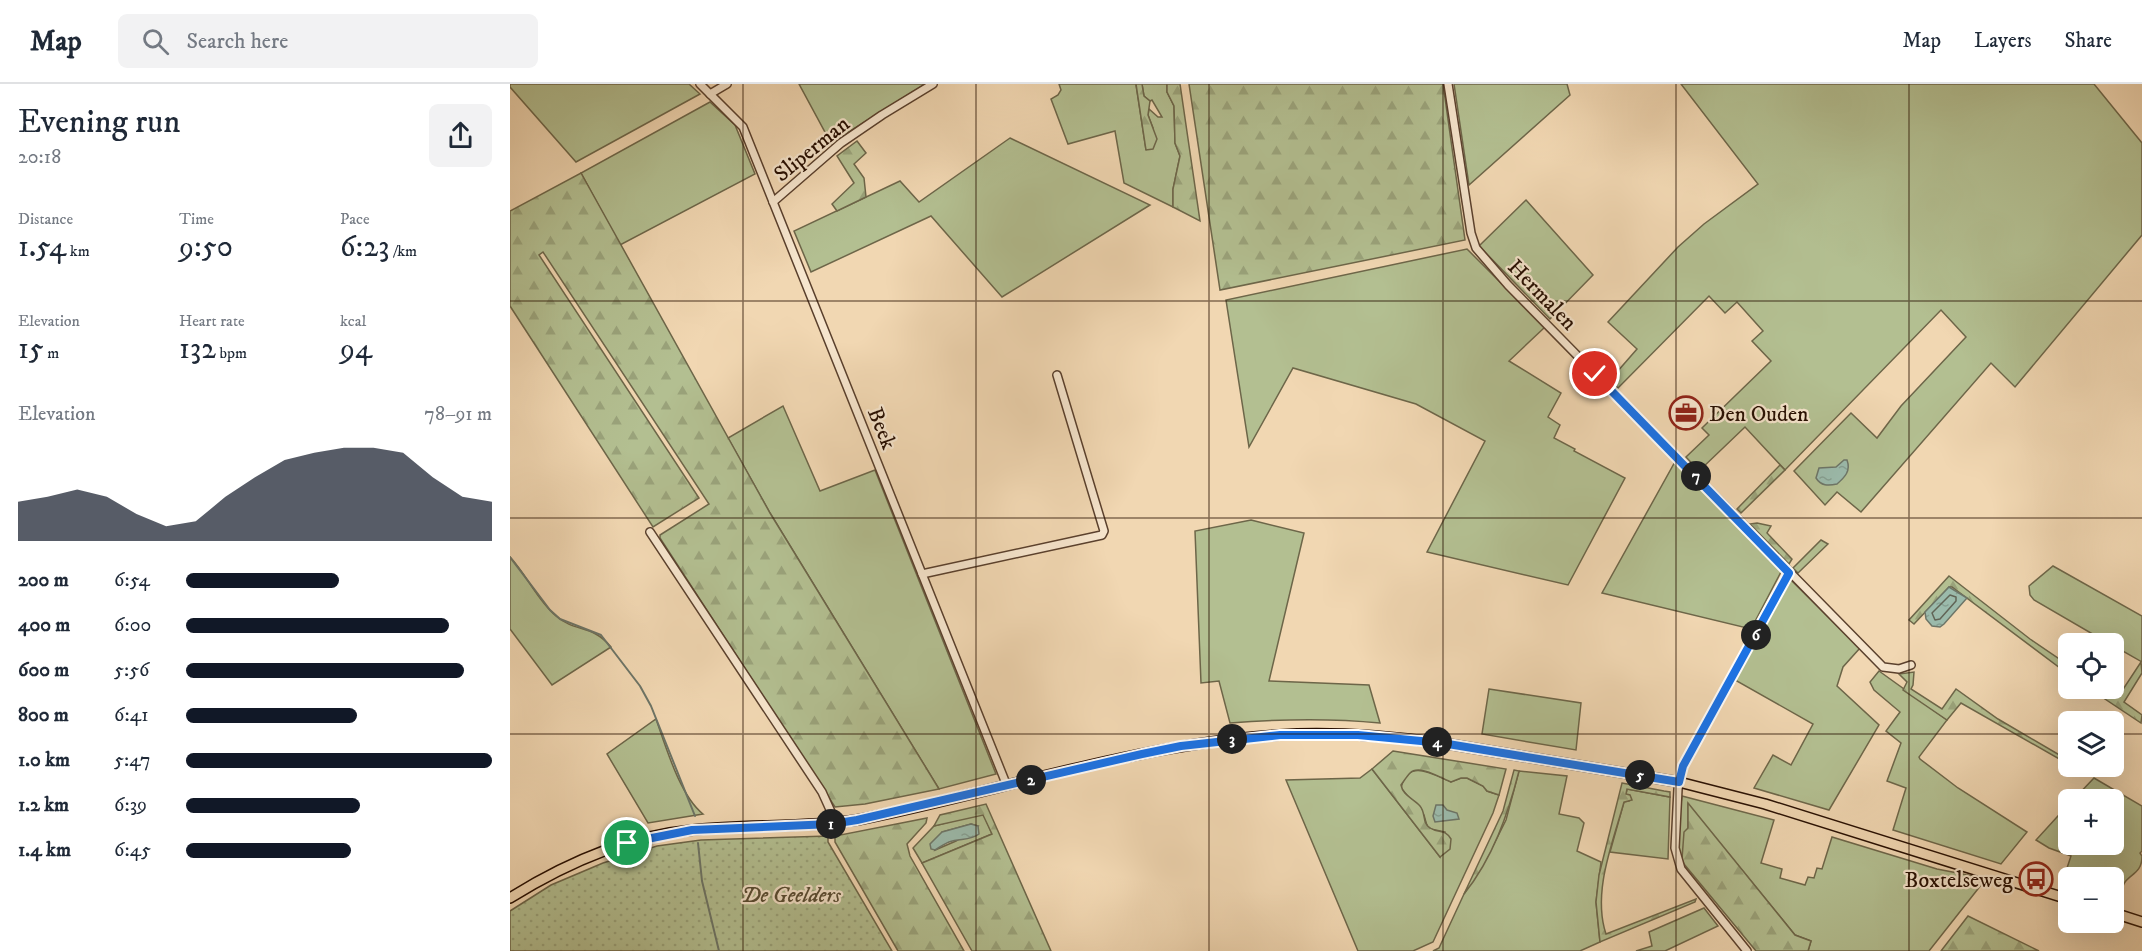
<!DOCTYPE html>
<html lang="en">
<head>
<meta charset="utf-8">
<style>
  body { margin:0; font-family:"IM FELL DW Pica",serif; background:#f2f2f3; color:#1f2937; height:100vh; display:flex; flex-direction:column; font-size:22px; white-space:nowrap }
  * { box-sizing:border-box; margin:0 }
  p { font-size:20px; color:#747a83 }
  .icon { flex:none; width:33px; height:33px; fill:none; stroke:currentColor; stroke-width:2; stroke-linecap:round; stroke-linejoin:round }
  .map { position:relative; flex:1; overflow:hidden }
  .drawer { display:flex; flex-direction:column; background:#fff; width:510px }
  .drawer>* { flex:none }
  .tools { position:absolute; left:1548px; top:549px; display:grid; gap:12px }
  .tools a { display:grid; place-items:center; width:66px; height:66px; border-radius:9px; background:#fff; box-shadow:0 6px 24px #0002; font-size:30px }
  .pin { position:absolute; display:grid; place-items:center; width:51px; height:51px; color:#fff; margin:-26px; border:3px solid #fff; border-radius:50%; box-shadow:0 2px 6px #0007 }
  .km { position:absolute; width:30px; height:30px; margin:-15px; border-radius:50%; background:#222; color:#fff; font-size:16px; line-height:30px; text-align:center }
  .round { display:grid; place-items:center; flex:none; width:63px; height:63px; border-radius:9px; background:#f2f2f3 }
  .head { display:flex; align-items:center; justify-content:space-between; height:102px; padding:0 18px }
  h1 { font-size:33px; font-weight:600; line-height:45px }
  .stats { display:grid; grid-template-columns:repeat(3,1fr); gap:9px; height:102px; padding:6px 18px }
  .stats div { display:grid; align-content:center }
  .stats b { font-size:30px; font-weight:600 }
  .stats small { font-size:16px; font-weight:400 }
  .stats p { font-size:16px }
  .chart { height:168px; padding:12px 18px }
  .chart p { display:flex; justify-content:space-between }
  .chart svg { width:100%; height:108px; margin-top:6px; fill:#111827; opacity:.7 }
  ul { padding:0 18px; list-style:none; font-size:20px }
  li { display:grid; grid-template-columns:96px 72px 1fr; align-items:center; height:45px }
  li i { height:15px; border-radius:8px; background:#111827 }
  header { display:flex; align-items:center; gap:36px; box-sizing:border-box; height:84px; padding:0 30px; background:#fff; border-bottom:2px solid #e0e1e3 }
  header strong { font-size:28px }
  nav { display:flex; gap:33px; margin-inline-start:auto; font-size:21px }
  .search { width:420px; height:54px; background:#f2f2f3; display:flex; align-items:center; gap:15px; box-sizing:border-box; padding:0 21px; border-radius:9px; color:#747a83; font-size:22px }
  main { display:flex; flex:1; min-height:0 }
  .map>svg:first-child { display:block }
  .grass { fill:#b3bf91; stroke:#6d6649; stroke-width:1.5; fill-rule:evenodd }
  .forest { fill:url(#forest-firs); stroke:#6d6649; stroke-width:1.5 }
  .park { fill:url(#park-dots); stroke:#6d6649; stroke-width:1.5 }
  .water { fill:url(#water-ripples); stroke:#6d7567; stroke-width:1.5 }
  .lines { fill:none; stroke-linecap:round; stroke-linejoin:round }
  .shore { stroke:#616456; stroke-width:1.5 }
  .stream { stroke:#6d7567; stroke-width:2 }
  .minor-casing { stroke:#5a402d; stroke-width:10 }
  .major-casing { stroke:#270e01; stroke-width:12 }
  .minor { stroke:#f6e5cd; stroke-width:7 }
  .major { stroke:#f1d7b2; stroke-width:9 }
  .route-casing { stroke:#fff; stroke-width:12 }
  .route { stroke:#1a73e8; stroke-width:8 }
  .grid { fill:none; stroke:#270e01; stroke-width:1.5; stroke-opacity:0.55 }
  .labels { text-anchor:middle; stroke-width:4.5; stroke-linejoin:round; paint-order:stroke }
  .street-label { font-size:22px; fill:#270e01; stroke:#f6e5cd }
  .poi-label { font-size:22px; fill:#270e01; stroke:#f6e5cd; text-anchor:start }
  .park-label { font-size:22px; font-style:italic; fill:#584c33; stroke:#f6e5cd }
</style>
</head>
<body>
<header>
<strong>Map</strong>
<div class="search"><svg class="icon" aria-label="search" viewBox="0 0 24 24"><circle cx="10" cy="10" r="6"/><path d="M15 15l6 6"/></svg>Search here</div>
<nav><a>Map</a><a>Layers</a><a>Share</a></nav>
</header>
<main>
<section class="drawer">
<div class="head"><div><h1>Evening run</h1><p>20:18</p></div><a class="round"><svg class="icon" aria-label="share" viewBox="0 0 24 24"><path d="M12 15V3M7 8l5-5 5 5M5 13v7h14v-7"/></svg></a></div>
<div class="stats">
<div><p>Distance</p><b>1.54<small> km</small></b></div>
<div><p>Time</p><b>9:50</b></div>
<div><p>Pace</p><b>6:23<small> /km</small></b></div>
</div>
<div class="stats">
<div><p>Elevation</p><b>15<small> m</small></b></div>
<div><p>Heart rate</p><b>132<small> bpm</small></b></div>
<div><p>kcal</p><b>94</b></div>
</div>
<div class="chart"><p><span>Elevation</span>78–91 m</p>
<svg viewBox="0 0 160 44" preserveAspectRatio="none"><path d="M0 44V28L10 26L20 23L30 26L40 33L50 38L60 36L70 26L80 18L90 11L100 8L110 6L120 6L130 8L140 18L150 26L160 28V44z"/></svg>
</div>
<ul>
<li><b>200 m</b>6:54<i style="width:50%"></i></li>
<li><b>400 m</b>6:00<i style="width:86%"></i></li>
<li><b>600 m</b>5:56<i style="width:91%"></i></li>
<li><b>800 m</b>6:41<i style="width:56%"></i></li>
<li><b>1.0 km</b>5:47<i style="width:100%"></i></li>
<li><b>1.2 km</b>6:39<i style="width:57%"></i></li>
<li><b>1.4 km</b>6:45<i style="width:54%"></i></li>
</ul>
</section>
<div class="map">
<svg width="1632" height="867" viewBox="0 0 1632 867">
  <defs>
    <pattern id="forest-firs" width="22" height="20" patternUnits="userSpaceOnUse" patternTransform="scale(1.5)"><rect width="22" height="20" fill="#b3bf91"/><path d="M5 1l3.5 6h-7zM16 11l3.5 6h-7z" fill="#9aa37b"/></pattern>
    <pattern id="park-dots" width="8" height="8" patternUnits="userSpaceOnUse" patternTransform="scale(1.5)"><rect width="8" height="8" fill="#b3bf91"/><path d="M2 2h.1M6 6h.1" fill="none" stroke="#9aa37b" stroke-width="1.8" stroke-linecap="round"/></pattern>
    <pattern id="water-ripples" width="26" height="14" patternUnits="userSpaceOnUse" patternTransform="scale(1.5)"><rect width="26" height="14" fill="#9bbaab"/><path d="M2 4q2-2 4 0t4 0M15 11q2-2 4 0t4 0" fill="none" stroke="#869f91"/></pattern>
  </defs>
  <rect width="100%" height="100%" fill="#f1d7b2"/>
  <filter id="stains"><feTurbulence type="fractalNoise" baseFrequency=".00333" numOctaves="4"/><feColorMatrix values="0 0 0 0 .2 0 0 0 0 .09 0 0 0 0 .02 0 0 0 .5 -.17"/></filter>
  <radialGradient id="worn" r=".72"><stop offset=".6" stop-color="#630" stop-opacity="0"/><stop offset="1" stop-color="#630" stop-opacity=".3"/></radialGradient>
  <g class="grass">
    <polygon points="0,0 179,0 190,10 66,78 0,3"/>
    <polygon points="289,0 415,0 340,47 322,61"/>
    <polygon points="549,0 628,0 626,1 636,66 643,44 638,31 639,25 648,33 652,33 642,16 640,17 634,12 632,0 657,0 657,8 664,22 665,59 670,72 663,105 663,123 614,99 605,47 558,60 541,15 548,11 551,6"/>
    <polygon points="944,0 1057,0 1060,11 959,101"/>
    <polygon points="1171,0 1584,0 1632,59 1632,151 1505,303 1481,279 1351,428 1327,408 1315,421 1284,387 1341,329 1367,354 1391,322 1456,253 1431,226 1275,386 1235,343 1189,387 1176,373 1199,351 1192,344 1261,277 1242,257 1253,247 1227,218 1215,229 1199,212 1108,304 1100,296 1127,265 1098,238 1168,163 1194,140 1248,100"/>
    <polygon points="200,18 225,41 245,90 110,161 71,89"/>
    <polygon points="500,54 640,121 492,213 421,132 301,188 284,147 390,97 409,118"/>
    <polygon points="1016,116 1083,191 1040,235 969,162"/>
    <polygon points="957,165 1035,243 999,277 1051,309 1038,333 1050,341 1044,354 1065,365 1064,367 1115,394 1058,501 917,468 975,357 906,320 783,284 739,363 716,216"/>
    <polygon points="273,322 310,407 365,386 486,690 429,705 260,429 218,354"/>
    <polygon points="1166,376 1272,486 1241,545 1092,509"/>
    <path d="M741 436 794 449 759 597 859 601 870 639C820 634 770 635 720 639L709 597 691 599 685 447Z"/>
    <path d="M0 473C17 491 27 516 46 532 66 549 82 540 101 563L42 601 0 545Z"/>
    <polygon points="1543,482 1632,532 1632,578 1604,562 1604,560 1598,559 1524,516 1520,511 1519,502"/>
    <polygon points="1281,496 1350,564 1333,583 1327,602 1369,641 1319,726 1244,704 1263,671 1281,681 1303,640 1225,596"/>
    <polygon points="1369,587 1437,636 1409,673 1410,675 1448,704 1517,748 1491,780 1383,746 1396,704 1377,697 1391,659 1376,647 1390,628 1364,606 1360,598"/>
    <polygon points="979,605 1071,619 1066,666 972,650"/>
    <path d="M146 635C156 663 170 712 193 730L138 739 97 670Z"/>
    <path d="M862 685 930 773 935 748 921 745 917 742 914 731 891 704C898 674 922 690 941 698L951 694H957L973 702 977 707 989 711 983 729 923 858 903 867H848L776 696 850 694Z"/>
    <polygon points="1009,687 1057,692 1049,730 1069,734 1074,739 1067,767 1091,778 1086,818 1090,858 1070,867 923,867 929,864 954,810 984,760 996,736"/>
    <path d="M1584 694 1632 722V767L1630 769 1632 772C1632 797 1608 787 1612 817L1604 815V794L1587 793 1557 784 1561 772 1539 764 1526 756 1558 721V760H1604V716L1564 715Z"/>
    <polygon points="1117,705 1160,713 1158,775 1100,768 1114,718 1119,717 1116,710"/>
    <path d="M1172 712 1264 736 1251 779 1272 785 1270 794 1295 801 1298 793 1304 794 1307 784 1312 785 1322 753 1427 785 1468 793 1475 796 1419 867H1298L1301 857 1285 851 1178 720V744L1172 775 1174 780C1162 767 1170 729 1172 712Z"/>
    <path d="M470 730 474 731 482 750 412 779 403 764 424 742ZM461 740 468 742 446 757 425 766 432 748Z"/>
    <polygon points="1194,824 1208,842 1155,867 1126,867 1142,862 1139,848"/>
  </g>
  <g class="forest">
    <polygon points="626,0 632,0 634,12 640,17 638,31 647,55 643,65 636,66"/>
    <polygon points="657,0 670,0 690,137 663,123 663,105 670,72 665,59 664,22 657,8"/>
    <polygon points="679,0 933,0 955,156 710,206"/>
    <polygon points="347,57 356,69 344,80 354,94 356,113 327,127 322,120 344,99 327,72"/>
    <polygon points="71,89 260,429 429,705 355,720 325,723 150,454 150,451 199,420 33,168 29,171 189,414 143,443 0,222 0,127"/>
    <polygon points="1270,381 1275,386 1231,429 1227,425"/>
    <polygon points="1247,439 1261,442 1257,449 1280,473 1282,475 1279,480 1240,440"/>
    <polygon points="1311,456 1318,460 1288,489 1283,484"/>
    <polygon points="1439,492 1520,555 1558,581 1558,590 1442,503 1439,503 1404,540 1399,536"/>
    <polygon points="1631,578 1632,589 1614,618 1632,631 1631,639 1580,605 1594,605 1608,613"/>
    <polygon points="1404,588 1403,601 1401,605 1432,625 1446,605 1488,635 1558,676 1558,680 1451,619 1437,636 1393,606 1397,598 1389,590"/>
    <path d="M883 667 996 685 989 711 977 707 973 702 957 694H951L941 698C931 694 909 680 900 689 897 692 894 697 891 701 893 712 903 714 910 722 916 729 912 739 920 744 929 750 934 744 941 755L940 765 930 773 862 685Z"/>
    <path d="M1004 686 1009 687C998 730 983 774 954 810L993 727Z"/>
    <path d="M1112 699 1154 707 1160 708V713L1117 705 1116 710 1120 711 1122 716 1114 718C1103 758 1082 808 1096 850L1186 815 1185 818 1090 858 1086 818 1089 791Z"/>
    <polygon points="1178,719 1285,851 1301,857 1298,867 1246,867 1174,780 1172,775 1174,748 1178,744"/>
    <polygon points="476,720 541,867 462,867 412,779 482,750 473,731 424,742 430,731"/>
    <polygon points="417,734 416,739 397,760 400,772 454,867 388,867 325,758 325,752"/>
    <polygon points="1458,832 1529,867 1431,867"/>
  </g>
  <polygon class="park" points="318,752 318,758 382,867 0,867 0,827 41,801 93,779 147,762 191,756"/>
  <g class="water">
    <path d="M1334 376H1337C1341 387 1335 393 1327 400 1318 402 1311 402 1306 394L1309 384 1326 383Z"/>
    <polygon points="1439,503 1457,514 1434,540 1430,543 1422,542 1416,535 1415,528"/>
    <polygon points="926,721 933,721 937,726 947,729 949,735 925,738 923,732"/>
    <path d="M461 740 468 742 469 750C460 757 450 754 439 758 434 760 430 763 425 766L421 765 420 760 432 748Z"/>
  </g>
  <g class="lines">
    <polygon class="shore" points="1440,511 1446,513 1446,517 1430,535 1425,536 1422,529"/>
    <g class="stream">
      <polyline points="0,473 40,526 50,535 91,551 130,602 141,622 185,732"/>
      <polyline points="188,759 192,797 209,867"/>
    </g>
    <g class="minor-casing">
      <g id="minor">
        <polyline points="190,0 233,43 497,702"/>
        <polyline points="938,0 961,149 966,164 998,201 1373,583 1389,585 1401,581"/>
        <polyline points="200,10 217,0"/>
        <polyline points="263,118 331,59 372,31 423,0"/>
        <polyline points="140,448 312,708 322,730 320,748"/>
        <polyline points="412,490 592,451 594,447 547,291"/>
        <polyline points="1237,867 1171,785 1165,764 1168,705 1173,682 1279,489"/>
      </g>
    </g>
    <g class="major-casing">
      <g id="major">
        <path d="M0 814C56 779 117 752 183 746 237 740 293 744 347 736 488 708 625 660 769 651 823 647 878 652 932 659L1169 698 1255 720 1558 815"/>
        <polyline points="1604,829 1632,838"/>
      </g>
    </g>
    <use href="#minor" class="minor"/>
    <use href="#major" class="major"/>
  </g>
  <g class="lines">
    <g class="route-casing">
      <polyline id="route" points="117,759 182,746 322,740 347,736 632,670 671,662 770,651 848,651 932,659 1169,698 1173,682 1279,489 1085,290"/>
    </g>
    <use href="#route" class="route"/>
  </g>
  <path class="grid" d="M233 0V867M466 0V867M699 0V867M933 0V867M1166 0V867M1399 0V867M0 217H1632M0 434H1632M0 650H1558M1604 650H1632"/>
  <defs>
    <g id="office-ring" transform="scale(1.725)"><circle r="9.5" fill="#f6e5cd" stroke="#8f2418" stroke-width="1.5"/><path d="M-6-3h4V-5.5h4V-3h4V5H-6ZM-1-4.5V-3h2v-1.5ZM-6 0V1H6V0Z" fill="#8f2418"/></g>
    <g id="bus-ring" transform="scale(1.725)"><circle r="9.5" fill="#f6e5cd" stroke="#8f2418" stroke-width="1.5"/><path d="M-5-6H5V4H4V6H2V4H-2V6H-4V4H-5ZM-3.5-4V0h7V-4ZM-3.5 1.2v1.5H-2V1.2ZM2 1.2v1.5H3.5V1.2Z" fill="#8f2418"/></g>
  </defs>
  <g fill-rule="evenodd">
    <use href="#office-ring" x="1176" y="329"/>
    <use href="#bus-ring" x="1526" y="795"/>
  </g>
  <g class="labels">
    <g class="street-label">
      <text transform="translate(301 64) rotate(-39)" y="8">Sliperman</text>
      <text transform="translate(1033 210) rotate(46)" y="8">Hermalen</text>
      <text transform="translate(373 344) rotate(68)" y="8">Beek</text>
    </g>
    <g class="poi-label">
      <text x="1199" y="337">Den Ouden</text>
      <text x="1503" y="803" text-anchor="end">Boxtelseweg</text>
    </g>
    <g class="park-label">
      <text x="281" y="818">De Geelders</text>
    </g>
  </g>
  <rect width="100%" height="100%" filter="url(#stains)"/>
  <rect width="100%" height="100%" fill="url(#worn)"/>
</svg>
<div class="tools">
<a><svg class="icon" aria-label="locate" viewBox="0 0 24 24"><circle cx="12" cy="12" r="6"/><path d="M12 2v4M12 18v4M2 12h4M18 12h4"/></svg></a>
<a><svg class="icon" aria-label="layers" viewBox="0 0 24 24"><path d="M12 4l9 5-9 5-9-5zM3 14l9 5 9-5"/></svg></a>
<a>+</a>
<a>−</a>
</div>
<div class="pin" style="left:117px;top:759px;background:#1e9e55"><svg class="icon" aria-label="arrive" viewBox="0 0 24 24"><path d="M6 21V4h12l-3 4 3 4H6"/></svg></div>
<div class="pin" style="left:1085px;top:290px;background:#d93025"><svg class="icon" aria-label="check" viewBox="0 0 24 24"><path d="M5 12l5 5 9-10"/></svg></div>
<b class="km" style="left:321px;top:740px">1</b>
<b class="km" style="left:521px;top:696px">2</b>
<b class="km" style="left:722px;top:655px">3</b>
<b class="km" style="left:927px;top:658px">4</b>
<b class="km" style="left:1130px;top:691px">5</b>
<b class="km" style="left:1246px;top:551px">6</b>
<b class="km" style="left:1186px;top:392px">7</b>
</div>
</main>
</body>
</html>
